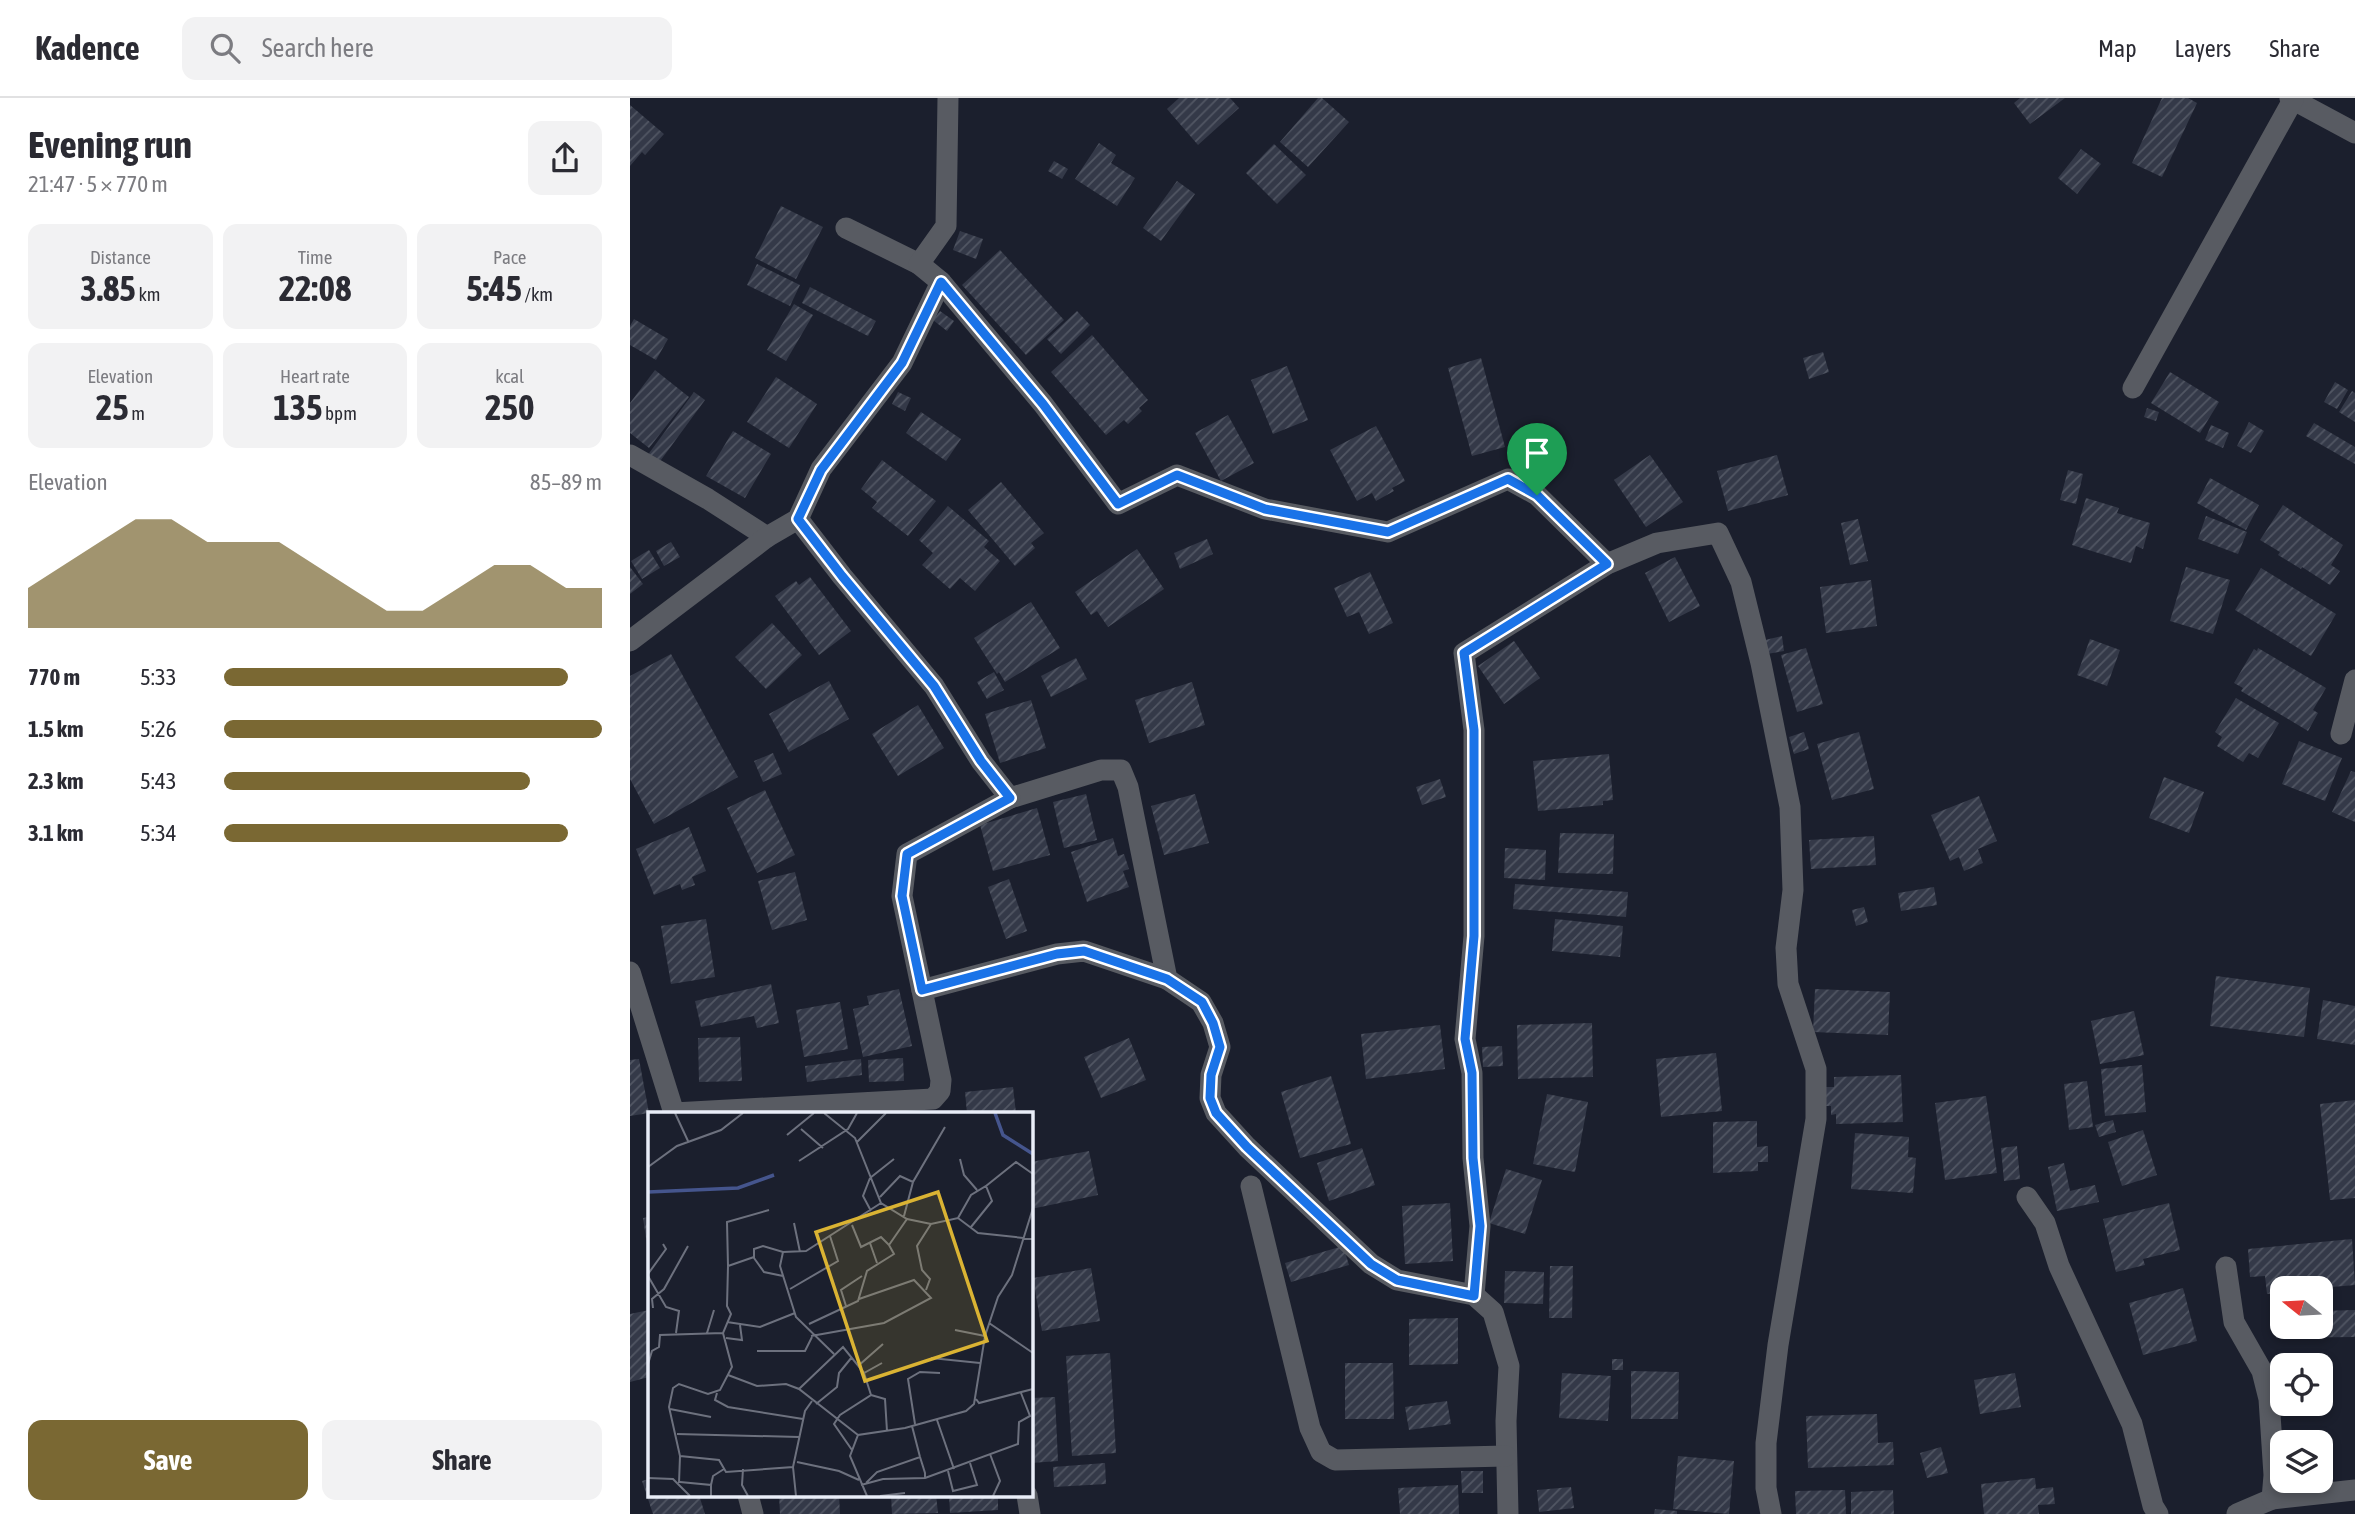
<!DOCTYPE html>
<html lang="en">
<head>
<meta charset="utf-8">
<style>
  body { margin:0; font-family:"Asap Condensed",sans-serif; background:#f2f2f3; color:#2b2b33; height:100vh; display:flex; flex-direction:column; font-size:26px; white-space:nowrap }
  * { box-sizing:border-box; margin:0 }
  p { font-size:23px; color:#7c7c81 }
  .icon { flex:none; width:38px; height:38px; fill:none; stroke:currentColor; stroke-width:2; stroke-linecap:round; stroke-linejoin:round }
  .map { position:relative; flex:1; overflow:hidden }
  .panel { display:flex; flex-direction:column; background:#fff; width:630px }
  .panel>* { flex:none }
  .needle { width:46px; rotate:288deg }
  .tools { position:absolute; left:1640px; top:1178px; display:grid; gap:14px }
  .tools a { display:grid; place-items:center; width:63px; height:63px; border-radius:14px; background:#fff; box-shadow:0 4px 10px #0003; font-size:35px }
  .pin { position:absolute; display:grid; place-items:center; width:60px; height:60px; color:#fff; margin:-72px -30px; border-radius:50% 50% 50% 0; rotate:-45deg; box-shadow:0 0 7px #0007 }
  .pin .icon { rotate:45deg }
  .round { display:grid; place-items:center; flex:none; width:74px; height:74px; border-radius:14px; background:#f2f2f3 }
  .head { display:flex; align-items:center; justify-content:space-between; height:119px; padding:0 28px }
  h1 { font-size:38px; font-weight:700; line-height:52px }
  .figures { display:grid; grid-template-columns:repeat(3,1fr); gap:10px; height:119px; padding:7px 28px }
  .figures div { display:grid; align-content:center; border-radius:14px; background:#f2f2f3; text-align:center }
  .figures b { font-size:35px; font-weight:700 }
  .figures small { font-size:19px; font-weight:400 }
  .figures p { font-size:19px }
  .chart { height:196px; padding:14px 28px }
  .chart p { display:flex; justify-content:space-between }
  .chart svg { width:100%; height:126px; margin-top:7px; fill:#7a6833; opacity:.7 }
  .action { display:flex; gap:14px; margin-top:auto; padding:14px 28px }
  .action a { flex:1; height:80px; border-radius:14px; background:#7a6833; color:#fff; font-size:28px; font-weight:700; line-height:80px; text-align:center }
  .action a+a { background:#f2f2f3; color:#2b2b33 }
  ul { padding:0 28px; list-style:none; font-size:23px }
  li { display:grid; grid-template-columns:112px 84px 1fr; align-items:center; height:52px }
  li i { height:18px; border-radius:9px; background:#7a6833 }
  header { display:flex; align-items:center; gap:42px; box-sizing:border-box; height:98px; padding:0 35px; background:#fff; border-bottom:2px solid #e1e1e2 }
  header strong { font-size:33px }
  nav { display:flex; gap:38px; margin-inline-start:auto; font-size:24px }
  .search { width:490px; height:63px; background:#f2f2f3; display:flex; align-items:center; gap:18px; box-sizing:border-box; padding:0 24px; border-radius:14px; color:#7c7c81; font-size:26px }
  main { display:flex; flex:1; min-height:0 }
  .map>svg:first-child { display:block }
  .building { fill:url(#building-hatch) }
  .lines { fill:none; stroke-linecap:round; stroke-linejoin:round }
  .street { stroke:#585b62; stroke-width:21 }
  .route-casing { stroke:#fff; stroke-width:14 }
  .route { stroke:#1a73e8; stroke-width:9 }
  .inset-river { fill:none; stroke:#45558d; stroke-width:3.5 }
  .inset-road { fill:none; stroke:#6d717e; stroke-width:2 }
  .view { fill:#dab333; fill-opacity:0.15; stroke:#dab333; stroke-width:3.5 }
  .inset-edge { fill:none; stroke:#e9edf7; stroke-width:3.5 }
</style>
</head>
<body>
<header>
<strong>Kadence</strong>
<div class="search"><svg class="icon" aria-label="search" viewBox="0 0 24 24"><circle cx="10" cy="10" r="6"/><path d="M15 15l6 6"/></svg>Search here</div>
<nav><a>Map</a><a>Layers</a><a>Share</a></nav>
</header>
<main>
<section class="panel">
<div class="head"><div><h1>Evening run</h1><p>21:47 · 5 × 770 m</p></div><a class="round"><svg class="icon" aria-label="share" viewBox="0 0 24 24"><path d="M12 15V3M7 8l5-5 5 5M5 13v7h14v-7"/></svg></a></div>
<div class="figures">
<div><p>Distance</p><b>3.85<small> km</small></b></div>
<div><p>Time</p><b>22:08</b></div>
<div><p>Pace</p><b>5:45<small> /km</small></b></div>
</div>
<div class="figures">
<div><p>Elevation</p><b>25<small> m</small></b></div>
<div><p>Heart rate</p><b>135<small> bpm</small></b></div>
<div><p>kcal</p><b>250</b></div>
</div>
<div class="chart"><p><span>Elevation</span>85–89 m</p>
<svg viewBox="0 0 160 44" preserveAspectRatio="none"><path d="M0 44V30L10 22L20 14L30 6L40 6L50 14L60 14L70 14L80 22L90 30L100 38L110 38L120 30L130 22L140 22L150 30L160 30V44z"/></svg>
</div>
<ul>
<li><b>770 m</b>5:33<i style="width:91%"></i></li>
<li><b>1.5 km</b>5:26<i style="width:100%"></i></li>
<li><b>2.3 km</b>5:43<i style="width:81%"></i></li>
<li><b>3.1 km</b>5:34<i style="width:91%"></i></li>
</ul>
<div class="action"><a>Save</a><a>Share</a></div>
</section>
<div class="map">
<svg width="1725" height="1416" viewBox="0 0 1725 1416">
  <defs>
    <pattern id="building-hatch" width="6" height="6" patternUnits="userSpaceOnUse" patternTransform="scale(1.75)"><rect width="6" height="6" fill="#343948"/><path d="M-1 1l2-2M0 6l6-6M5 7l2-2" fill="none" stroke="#515663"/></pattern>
  </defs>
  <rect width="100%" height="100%" fill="#1b1f2d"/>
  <g class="building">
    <polygon points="549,0 600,0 609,10 568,47 537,11"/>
    <polygon points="688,0 692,0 719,24 678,69 650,44"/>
    <polygon points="1390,0 1435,0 1400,26 1384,5"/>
    <polygon points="1532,0 1558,0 1567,5 1532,79 1502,65"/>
    <polygon points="0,7 34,36 15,57 12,54 0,68"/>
    <polygon points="469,45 486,57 481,65 505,80 487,108 445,81"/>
    <polygon points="644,46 676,77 647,106 616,75"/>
    <polygon points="1451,51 1471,66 1447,96 1428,80"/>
    <polygon points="424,63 438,71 432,81 418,73"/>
    <polygon points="547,83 565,96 531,143 513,130"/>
    <polygon points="151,108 193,129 166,181 125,160"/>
    <polygon points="330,133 353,141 346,161 323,152"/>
    <polygon points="370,152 434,222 396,257 332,187"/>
    <polygon points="127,166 170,187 160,208 117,187"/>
    <polygon points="180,189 246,223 238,238 172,205"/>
    <polygon points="164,206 183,217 156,263 137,252"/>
    <polygon points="310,213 324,223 317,233 303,222"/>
    <polygon points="447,213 460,227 431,256 417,241"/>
    <polygon points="4,221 38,241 26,262 0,247 0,228"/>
    <polygon points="462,237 518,302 509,310 512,313 498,326 494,322 476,337 421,274"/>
    <polygon points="1193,254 1199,274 1179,281 1173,260"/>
    <polygon points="851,260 875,349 842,358 818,270"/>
    <polygon points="657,268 678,322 643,336 621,282"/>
    <polygon points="25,272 59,299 19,350 0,335 0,305"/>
    <polygon points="1540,274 1589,304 1570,335 1521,305"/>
    <polygon points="146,279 187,306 159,350 117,324"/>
    <polygon points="1705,284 1718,292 1707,311 1694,304"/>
    <polygon points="1722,293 1725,295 1725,324 1709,314"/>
    <polygon points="64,294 75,302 28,366 17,358"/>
    <polygon points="268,294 281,300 275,313 262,306"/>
    <polygon points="1517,310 1529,314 1526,323 1514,319"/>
    <polygon points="291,314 331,341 316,363 276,335"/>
    <polygon points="598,317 624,365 591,383 565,335"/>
    <polygon points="1619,324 1634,333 1621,355 1607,348"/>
    <polygon points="1684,325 1725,349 1725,366 1676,338"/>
    <polygon points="1581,327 1599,335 1593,350 1575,342"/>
    <polygon points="746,328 775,383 762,390 764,393 746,403 742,395 727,403 700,352"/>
    <polygon points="103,333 141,356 115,400 76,378"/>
    <polygon points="1020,357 1053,404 1016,429 984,382"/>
    <polygon points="1147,357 1158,397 1098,413 1087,373"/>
    <polygon points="252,362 306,403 278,438 242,410 247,404 231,391"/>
    <polygon points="1438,372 1453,376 1446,406 1430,402"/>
    <polygon points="1580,380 1629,407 1616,432 1567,405"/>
    <polygon points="371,384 414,435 401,445 405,450 385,468 338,412"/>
    <polygon points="1456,400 1489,410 1487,415 1520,425 1513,451 1506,448 1501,465 1442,447"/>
    <polygon points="1653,407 1713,447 1701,467 1710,473 1700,487 1672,469 1671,471 1648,457 1650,454 1630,442"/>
    <polygon points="318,408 359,443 354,449 370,463 345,493 330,480 320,491 292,467 303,455 289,442"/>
    <polygon points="1576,418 1617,434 1608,456 1568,441"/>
    <polygon points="1228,421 1238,463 1220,467 1211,425"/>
    <polygon points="577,441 583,456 550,471 544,455"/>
    <polygon points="41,444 50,459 34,468 26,453"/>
    <polygon points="507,451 534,491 478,529 467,513 461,517 445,494"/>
    <polygon points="19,452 30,470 12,481 1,463"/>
    <polygon points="1045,459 1070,508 1039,524 1015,475"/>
    <polygon points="0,469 13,486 0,496"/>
    <polygon points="1556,469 1600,482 1583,536 1540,523"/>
    <polygon points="1631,470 1706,516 1681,558 1605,512"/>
    <polygon points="740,474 763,525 739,536 729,514 717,519 704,490"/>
    <polygon points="180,479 221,533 189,557 145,498 166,483 169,487"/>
    <polygon points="1241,482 1247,528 1196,535 1190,489"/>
    <polygon points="401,504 430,550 375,584 369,574 367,576 344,540"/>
    <polygon points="142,525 172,557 136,591 105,559"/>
    <polygon points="1152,538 1154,553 1137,556 1135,542"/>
    <polygon points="1460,541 1490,552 1477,588 1447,577"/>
    <polygon points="884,543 910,580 874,606 848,568"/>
    <polygon points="1176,550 1193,606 1167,614 1151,557"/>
    <polygon points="1628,550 1696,590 1683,612 1688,615 1678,633 1611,593 1613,590 1604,585 1624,551 1627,553"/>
    <polygon points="41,556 108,679 24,726 0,681 0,578"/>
    <polygon points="446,560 457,581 421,599 411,578"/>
    <polygon points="364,574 374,592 357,601 347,584"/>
    <polygon points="199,583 219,621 159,654 139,616"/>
    <polygon points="562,584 575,627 519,645 505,602"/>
    <polygon points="1606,600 1649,625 1628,660 1619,655 1613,664 1587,648 1592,639 1585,634"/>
    <polygon points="401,602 416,650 370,665 355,616"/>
    <polygon points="288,607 314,650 268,678 242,636"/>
    <polygon points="1174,634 1179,651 1164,656 1159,639"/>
    <polygon points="1229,634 1244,691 1202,702 1187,646"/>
    <polygon points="1669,643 1712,660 1695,703 1652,686"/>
    <polygon points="143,655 152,676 133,684 124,663"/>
    <polygon points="979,656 983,702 973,703 973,707 908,713 903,663"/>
    <polygon points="1721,673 1725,674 1725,724 1702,714"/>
    <polygon points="1534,679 1574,694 1559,735 1519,720"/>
    <polygon points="810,681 816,699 792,707 786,689"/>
    <polygon points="135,692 165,757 127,775 97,710"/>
    <polygon points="456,696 467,742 434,750 423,704"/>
    <polygon points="565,696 579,745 534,757 521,708"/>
    <polygon points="1349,698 1367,743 1348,751 1353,765 1334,773 1329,759 1320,763 1301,717"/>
    <polygon points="407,710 420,757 363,773 350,727"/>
    <polygon points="59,729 76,773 62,779 65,787 52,792 50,786 24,797 6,751"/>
    <polygon points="930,735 984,736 983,776 928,775"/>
    <polygon points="1244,738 1246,767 1181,771 1179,742"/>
    <polygon points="483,740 488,758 494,756 499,771 493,773 499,789 457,804 441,754"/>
    <polygon points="875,750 916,752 915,782 874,780"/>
    <polygon points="165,774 177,822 142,832 128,783"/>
    <polygon points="379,781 397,833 376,841 358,789"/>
    <polygon points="885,786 998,794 996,819 883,811"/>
    <polygon points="1304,789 1307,807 1271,813 1268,795"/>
    <polygon points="1234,809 1238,824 1226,828 1222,812"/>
    <polygon points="76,821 85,879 41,886 31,828"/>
    <polygon points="925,821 993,828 990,859 922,853"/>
    <polygon points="1586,878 1680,890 1674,939 1580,928"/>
    <polygon points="141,886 149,925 127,930 124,918 71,929 65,903"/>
    <polygon points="269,891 282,948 233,959 223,911 239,907 237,898"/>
    <polygon points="1185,891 1260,894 1258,937 1183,934"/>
    <polygon points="1693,902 1725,908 1725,947 1687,941"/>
    <polygon points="210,904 218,951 174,959 166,912"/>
    <polygon points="1504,913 1514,957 1470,966 1461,923"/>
    <polygon points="962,925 963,979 888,981 887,927"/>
    <polygon points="810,927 815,971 736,981 731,936"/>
    <polygon points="110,939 112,983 69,984 68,940"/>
    <polygon points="499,940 516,982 471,1000 454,959"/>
    <polygon points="872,948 873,968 853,969 852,949"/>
    <polygon points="1086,955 1092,1013 1031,1019 1026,961"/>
    <polygon points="273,960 274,983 239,984 238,962"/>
    <polygon points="9,961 19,1015 0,1018 0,962"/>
    <polygon points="231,961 232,977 177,984 175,968"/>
    <polygon points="1512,967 1516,1014 1475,1018 1471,971"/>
    <polygon points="1271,977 1273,1024 1206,1026 1206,1016 1201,1017 1201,1008 1194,1008 1193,989 1204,989 1204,979"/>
    <polygon points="701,978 721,1046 670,1060 651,994"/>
    <polygon points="1457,983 1463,1029 1439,1032 1434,986"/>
    <polygon points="383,989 386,1015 337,1015 335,994"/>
    <polygon points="917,996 958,1004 945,1074 903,1066"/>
    <polygon points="1356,998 1367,1075 1315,1082 1305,1005"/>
    <polygon points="1725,1002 1725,1100 1700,1102 1690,1006"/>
    <polygon points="1483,1022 1486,1034 1469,1039 1465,1027"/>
    <polygon points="1127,1023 1127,1049 1138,1048 1138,1064 1128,1064 1128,1073 1083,1075 1083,1024"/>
    <polygon points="1513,1032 1527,1077 1492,1088 1478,1044"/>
    <polygon points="1225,1035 1279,1039 1278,1059 1286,1060 1283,1095 1221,1091"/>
    <polygon points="1387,1048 1390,1081 1374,1083 1371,1050"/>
    <polygon points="732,1050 745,1087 699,1103 687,1065"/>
    <polygon points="459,1053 468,1097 401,1111 401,1064"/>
    <polygon points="1434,1065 1440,1093 1465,1087 1469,1104 1427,1113 1418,1069"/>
    <polygon points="876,1071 912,1082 895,1136 859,1125"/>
    <polygon points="820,1105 823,1163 775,1166 772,1108"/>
    <polygon points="1539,1105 1550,1152 1513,1161 1515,1167 1486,1174 1473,1121"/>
    <polygon points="19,1119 19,1153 18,1153 13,1120"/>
    <polygon points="1722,1141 1725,1187 1690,1190 1652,1190 1652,1195 1637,1196 1635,1178 1620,1179 1618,1151"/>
    <polygon points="713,1148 719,1167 661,1184 655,1165"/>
    <polygon points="920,1168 943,1168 942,1220 919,1220"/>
    <polygon points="461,1170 470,1223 412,1233 403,1180"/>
    <polygon points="875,1173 914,1174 913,1206 874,1205"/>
    <polygon points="1553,1190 1567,1243 1513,1257 1499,1205"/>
    <polygon points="19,1212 19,1279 0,1284 0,1216"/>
    <polygon points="1725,1212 1725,1239 1646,1240 1646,1214 1652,1214 1652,1228 1690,1228 1690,1213"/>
    <polygon points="828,1220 828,1266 779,1267 779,1221"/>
    <polygon points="480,1255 486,1355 442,1358 436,1258"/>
    <rect x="982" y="1261" width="11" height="11"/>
    <polygon points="715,1265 763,1265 764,1321 715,1321"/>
    <polygon points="1001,1273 1049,1274 1048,1321 1001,1321"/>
    <polygon points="932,1275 981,1278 978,1323 929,1320"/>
    <polygon points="1385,1275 1391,1309 1350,1316 1344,1282"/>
    <polygon points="425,1299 428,1363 401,1365 401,1300"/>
    <polygon points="817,1303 821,1326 779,1332 775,1309"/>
    <polygon points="1247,1316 1248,1345 1263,1344 1264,1367 1178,1370 1176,1318"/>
    <polygon points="1311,1349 1318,1375 1297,1380 1290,1355"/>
    <polygon points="1048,1358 1104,1363 1099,1416 1043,1411"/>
    <polygon points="475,1365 476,1386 424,1389 423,1369"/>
    <polygon points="831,1373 853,1373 853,1395 832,1395"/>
    <polygon points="1405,1380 1406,1391 1423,1389 1425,1406 1408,1407 1409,1416 1354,1416 1351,1386"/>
    <polygon points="19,1381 19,1397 69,1397 75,1416 23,1416 12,1383"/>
    <polygon points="828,1387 829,1416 770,1416 768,1390"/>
    <polygon points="941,1389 944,1410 909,1414 907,1392"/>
    <polygon points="1215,1392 1216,1416 1166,1416 1165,1393"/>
    <polygon points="1263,1392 1264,1416 1221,1416 1221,1394"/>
    <polygon points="149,1397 209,1397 210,1416 150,1416"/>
    <polygon points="261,1397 306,1397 308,1415 262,1416"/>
    <polygon points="319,1397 368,1397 368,1412 320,1415"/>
    <polygon points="1025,1411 1047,1413 1047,1416 1024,1416"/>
  </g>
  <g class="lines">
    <g class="street">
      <polyline points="1660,0 1725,35"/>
      <polyline points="216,130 289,166"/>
      <polyline points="311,184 413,306 488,406 547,377 635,411 758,434 878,381 907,397 977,466"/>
      <polyline points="1503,290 1663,2"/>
      <polyline points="0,357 78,401 137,439"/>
      <polyline points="168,421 212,478 304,588 351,663 380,700 471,672 491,672 498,689 537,881 571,904 583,925 590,949 581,977 580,1000 586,1015 617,1049 741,1166 767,1182 844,1197 863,1214 879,1268 876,1323 878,1416"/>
      <polyline points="0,543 137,439 168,421 191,371 272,265 311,184 289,166 316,128 318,0"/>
      <polyline points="1711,636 1725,582"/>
      <polyline points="0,874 44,1015 303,1001 310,993 311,982 272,798 277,756 380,700"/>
      <polyline points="292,892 427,856 454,853 537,881"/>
      <polyline points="621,1088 680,1330 691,1354 705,1362 876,1358"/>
      <polyline points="1397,1099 1415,1125 1429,1168 1502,1326 1523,1408 1528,1416"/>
      <polyline points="1596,1169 1604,1224 1632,1273 1639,1301 1644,1377 1642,1401 1607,1416"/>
      <polyline points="844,1197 850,1128 843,1060 842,975 835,941 844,838 844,632 834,555 977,466 1027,445 1088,435 1111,484 1131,565 1160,709 1163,792 1156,850 1158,886 1186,971 1186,1021 1148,1247 1136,1345 1136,1390 1141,1416"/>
      <polyline points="118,1397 123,1416"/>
      <polyline points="397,1397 400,1416"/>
      <polyline points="1642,1401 1725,1392"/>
    </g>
  </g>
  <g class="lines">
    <g class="route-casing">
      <polygon id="route" points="311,184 413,306 488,406 547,377 635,411 758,434 878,381 907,397 977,466 834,555 844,632 844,838 835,941 842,975 843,1060 850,1128 844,1198 767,1182 741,1166 617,1049 586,1015 580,1000 581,977 590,949 583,925 572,904 537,881 454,853 427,856 292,892 272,798 277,756 380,700 351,663 304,588 212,478 168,421 191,372 272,265"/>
    </g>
    <use href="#route" class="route"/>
  </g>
  <g transform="translate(18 1014)">
    <rect width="385" height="385" fill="#1b1f2d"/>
    <path class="inset-river" d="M347 1 355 23 385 42M0 80 90 76 126 63"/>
    <path class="inset-road" d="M27 1 40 29M176 1 207 26 233 91 259 107 283 112 310 106 330 121 385 127M153 17 175 36M139 23 166 1M209 30 238 1M312 47 316 63 329 78M151 49 200 17 209 1M0 55 29 34 73 18 95 1M222 66 215 84 223 99M222 66 246 47M338 74 368 50 385 62M232 85 252 64 265 70M256 104 265 70 297 15M310 106 323 83 338 74 344 89 323 115M146 111 152 140M204 113 213 135 233 125 241 133M222 131 229 151M135 140 132 154 148 205 186 242M80 154 79 110 121 98M0 162 18 137 15 132M0 164 18 195 31 199 28 221M135 164 116 160 106 146V137L115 134 135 140 158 139 233 91M142 177 190 149 182 124M278 178 282 167 274 158 269 134 283 112M198 194 193 178 214 164M5 196 4 187 16 177 40 134M79 210 112 215 147 201M341 211 385 241M161 212 210 189 219 159 246 142 241 133 259 107M307 218 337 224M59 221 66 198M163 224 236 211 283 186 266 168 211 187M78 226 94 228 92 213M109 239H157L164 225M283 246 332 251M0 252 4 239 11 235 12 223 75 221M210 254 235 232M80 263 109 274 138 272 151 277 210 323M151 277 195 235 216 261 234 251M69 281 67 288 80 295 155 307M223 283 237 287 239 319M328 287 331 291 385 277M168 292 189 275 191 261 204 245M22 297 63 305M289 308 306 357M267 312 260 267 272 260 292 261M264 314 272 345M29 322 151 325M204 338 186 312 192 303 223 283 216 261M342 342 352 369 345 384M32 344 71 348 78 360 145 355 157 299 164 289M149 350 191 359 211 368M145 355 148 384M95 357 94 373 100 384M300 359 305 379 329 373 322 351M0 366 25 367 42 384M277 366 370 332 371 310 382 304 373 281M32 370 63 373V384M31 371 32 344 21 295 25 276 31 272 60 282 72 278 84 255 75 221 83 202 79 194 80 154 106 145M63 373 65 364 76 357M213 373 235 367 277 366V361L272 345 229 360 218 371M219 384 202 344 210 323 257 316 318 299 326 292 337 224 350 185 364 163 385 96M232 384 257 381"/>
    <path class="view" d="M290 80 339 229 217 269 168 120Z"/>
    <rect width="385" height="385" class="inset-edge"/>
  </g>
</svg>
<div class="tools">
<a><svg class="needle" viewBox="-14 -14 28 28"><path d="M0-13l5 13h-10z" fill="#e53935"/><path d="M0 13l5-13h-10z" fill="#7c7c81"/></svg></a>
<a><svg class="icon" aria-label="locate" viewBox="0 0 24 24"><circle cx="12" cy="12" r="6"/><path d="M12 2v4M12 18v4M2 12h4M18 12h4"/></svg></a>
<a><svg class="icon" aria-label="layers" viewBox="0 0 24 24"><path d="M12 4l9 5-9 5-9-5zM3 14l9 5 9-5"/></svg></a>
</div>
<div class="pin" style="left:907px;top:397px;background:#1e9e55"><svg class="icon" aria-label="arrive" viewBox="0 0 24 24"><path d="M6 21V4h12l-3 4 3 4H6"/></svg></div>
</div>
</main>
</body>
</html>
